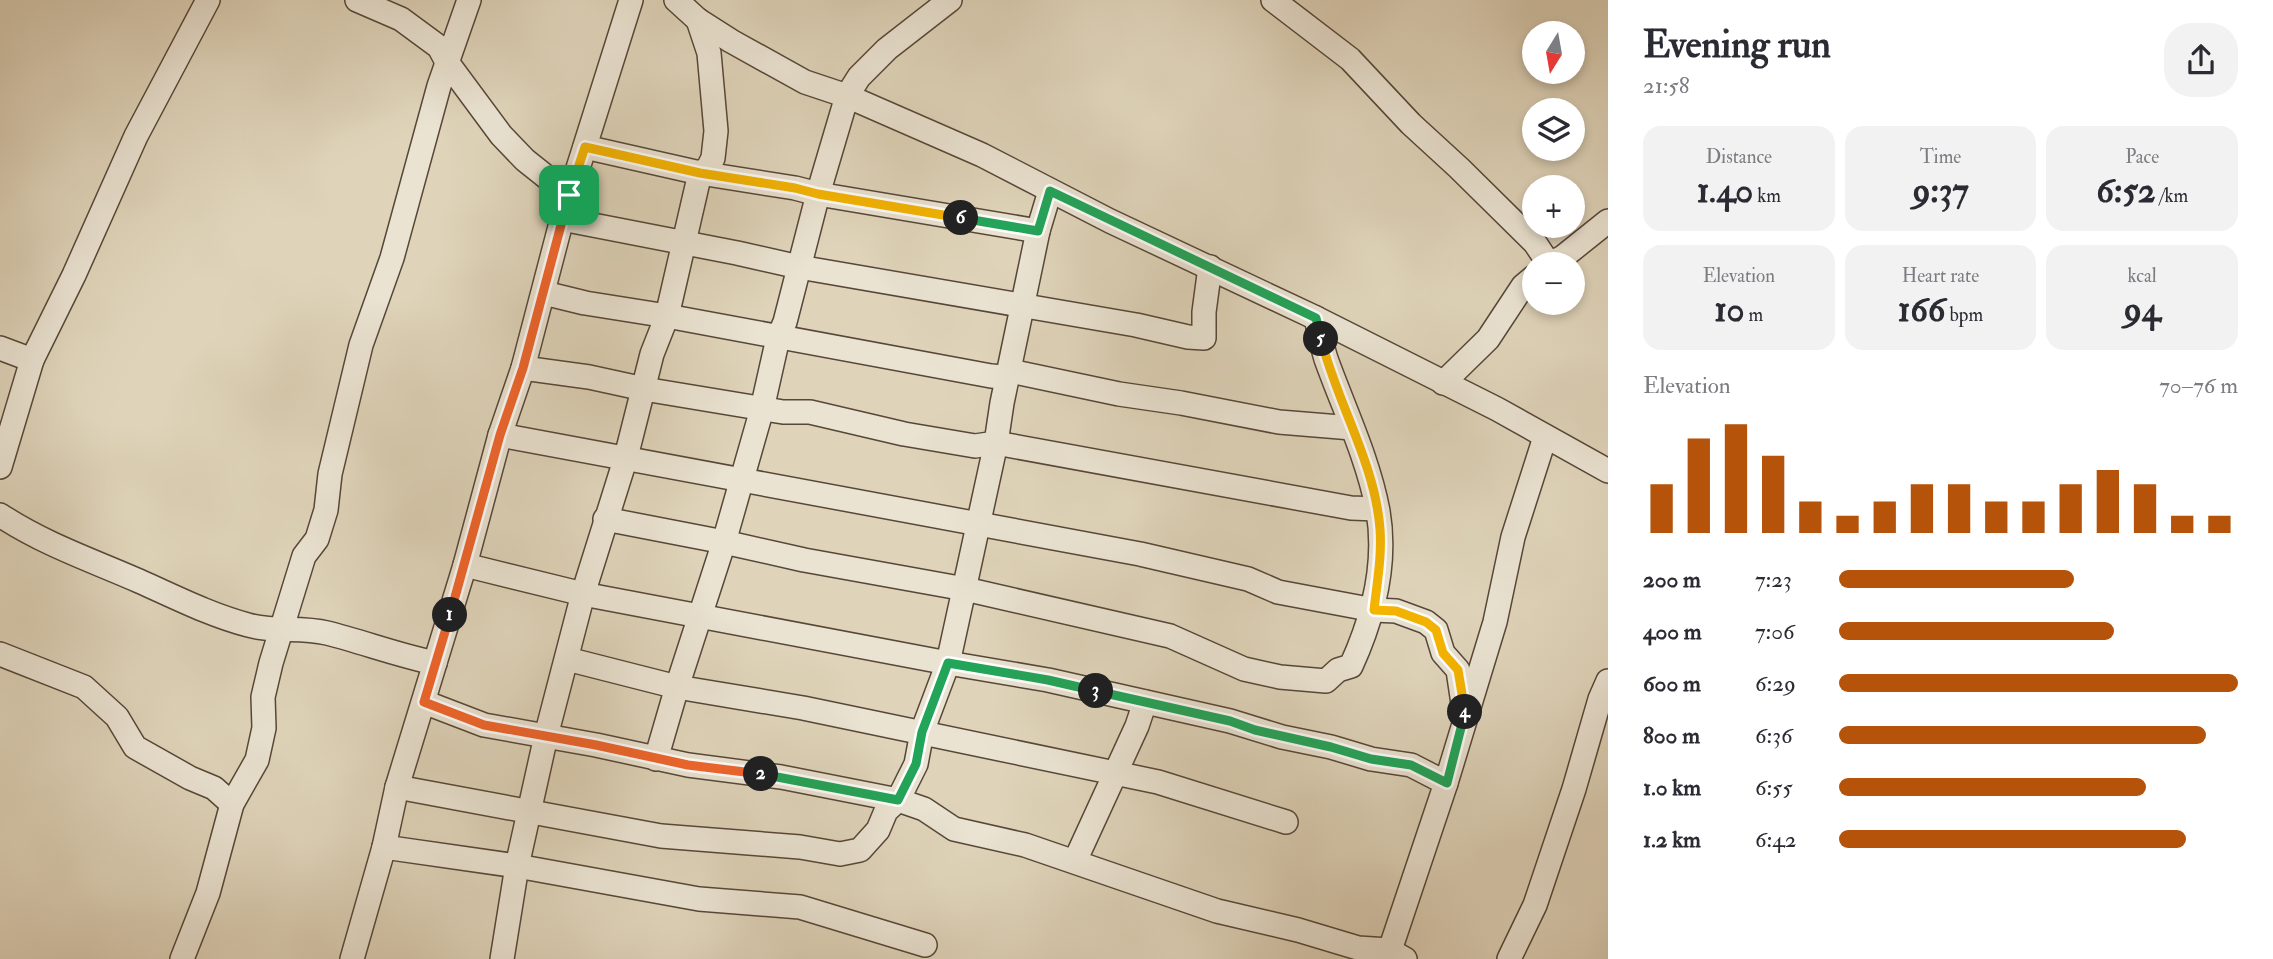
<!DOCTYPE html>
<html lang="en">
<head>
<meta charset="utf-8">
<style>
  body { margin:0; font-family:"IM FELL Double Pica",serif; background:#f2f2f3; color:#2b2b33; height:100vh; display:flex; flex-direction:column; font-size:26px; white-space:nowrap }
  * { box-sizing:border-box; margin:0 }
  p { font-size:23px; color:#7c7c81 }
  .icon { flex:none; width:38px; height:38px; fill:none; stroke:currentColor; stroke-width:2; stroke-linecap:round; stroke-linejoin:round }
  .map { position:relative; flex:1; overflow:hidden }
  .details { display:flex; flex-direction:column; background:#fff; width:665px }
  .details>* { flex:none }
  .needle { width:46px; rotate:191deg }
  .controls { position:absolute; left:1522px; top:21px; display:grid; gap:14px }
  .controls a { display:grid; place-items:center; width:63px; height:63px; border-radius:50%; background:#fff; box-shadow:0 4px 10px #0003; font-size:35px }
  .pin { position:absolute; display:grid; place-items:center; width:60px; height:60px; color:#fff; margin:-30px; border-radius:14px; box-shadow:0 4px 10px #0006 }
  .km { position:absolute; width:35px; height:35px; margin:-18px; border-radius:50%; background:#222; color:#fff; font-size:19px; line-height:35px; text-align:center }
  .round { display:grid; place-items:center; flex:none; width:74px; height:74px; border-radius:28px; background:#f2f2f3 }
  .headline { display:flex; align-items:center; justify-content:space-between; height:119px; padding:0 35px }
  h1 { font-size:38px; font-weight:700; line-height:52px }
  .stats { display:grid; grid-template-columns:repeat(3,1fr); gap:10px; height:119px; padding:7px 35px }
  .stats div { display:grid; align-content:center; border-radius:18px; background:#f2f2f3; text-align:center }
  .stats b { font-size:35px; font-weight:700 }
  .stats small { font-size:19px; font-weight:400 }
  .stats p { font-size:19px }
  .chart { height:196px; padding:14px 35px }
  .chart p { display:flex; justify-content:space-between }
  .chart svg { width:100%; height:126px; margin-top:7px; stroke:#b45309; stroke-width:6 }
  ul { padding:0 35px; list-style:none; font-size:23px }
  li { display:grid; grid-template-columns:112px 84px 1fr; align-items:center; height:52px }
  li i { height:18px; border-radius:9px; background:#b45309 }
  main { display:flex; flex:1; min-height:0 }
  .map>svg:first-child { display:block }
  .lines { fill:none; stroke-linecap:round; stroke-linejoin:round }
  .minor-casing { stroke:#574738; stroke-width:26 }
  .minor { stroke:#eae3d2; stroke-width:23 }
  .split-1-casing { stroke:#fff; stroke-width:14 }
  .split-2-casing { stroke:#fff; stroke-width:14 }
  .split-3-casing { stroke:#fff; stroke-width:14 }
  .split-4-casing { stroke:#fff; stroke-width:14 }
  .split-5-casing { stroke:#fff; stroke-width:14 }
  .split-6-casing { stroke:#fff; stroke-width:14 }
  .split-7-casing { stroke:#fff; stroke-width:14 }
  .split-1 { stroke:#f0652b; stroke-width:9 }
  .split-2 { stroke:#f0652b; stroke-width:9 }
  .split-3 { stroke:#22a559; stroke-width:9 }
  .split-4 { stroke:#22a559; stroke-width:9 }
  .split-5 { stroke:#f5b400; stroke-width:9 }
  .split-6 { stroke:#22a559; stroke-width:9 }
  .split-7 { stroke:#f5b400; stroke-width:9 }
</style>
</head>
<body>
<main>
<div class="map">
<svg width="1608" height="959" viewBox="0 0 1608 959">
  <rect width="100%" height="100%" fill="#dfd4ba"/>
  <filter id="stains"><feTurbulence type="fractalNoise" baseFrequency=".00286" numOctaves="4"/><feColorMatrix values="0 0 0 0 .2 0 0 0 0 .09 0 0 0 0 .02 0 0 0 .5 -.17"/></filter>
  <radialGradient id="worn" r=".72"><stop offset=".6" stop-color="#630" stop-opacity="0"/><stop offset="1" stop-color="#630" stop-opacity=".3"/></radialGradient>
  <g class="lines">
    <g class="minor-casing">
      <g id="minor">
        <polyline points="357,0 401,19 439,47 447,62 501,135 525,160 569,195"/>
        <polyline points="676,0 698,20 731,41 805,82 847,96 982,155 1110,221 1316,318 1497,409 1608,471"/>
        <polyline points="1273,0 1350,59 1411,124 1459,168 1535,243 1549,264"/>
        <polyline points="585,147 700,173 795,188 818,194 1038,231"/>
        <polyline points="562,219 737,253 799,267 1136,325 1188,337 1204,338 1204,312 1210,267"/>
        <polyline points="1550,264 1563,257 1608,221"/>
        <polyline points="544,293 585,303 667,316 991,376 1004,377 1010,371 1119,394 1181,403 1279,422 1352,428"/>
        <polyline points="0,348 32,360"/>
        <polyline points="523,368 589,377 644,389 783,412 810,412 904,434 975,446 996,443 1351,508 1377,509"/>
        <polyline points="1443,383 1488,339 1523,286 1535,276"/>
        <polyline points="500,435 1140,554 1248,579 1278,592 1374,610 1396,611 1426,622 1436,630 1443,653 1458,670 1465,717"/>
        <polyline points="0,467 32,360 74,275 136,136 208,0"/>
        <path d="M0 515C44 544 91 560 139 581 175 597 210 615 248 625 276 633 300 626 327 633 363 642 397 655 435 663"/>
        <path d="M605 519 724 542 804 560 965 589 1170 636 1244 669 1280 677 1326 681 1338 670 1351 666C1373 618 1387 564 1378 511 1368 458 1344 409 1326 359 1322 346 1319 331 1316 318"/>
        <polyline points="465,565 583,594 948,663 1048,680 1230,721 1282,737 1331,747 1371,759 1411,765 1446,783"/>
        <polyline points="0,654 84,687 117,717 135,747 190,778 214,788 232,804"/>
        <polyline points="567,659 677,687 803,708 1158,782 1286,822"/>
        <polyline points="424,702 484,725 596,745 688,765 781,777 898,800 924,809 954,829 1025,845 1217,911 1298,930 1358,948 1389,950 1405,959"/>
        <polyline points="656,759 677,687 724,542 762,409 778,338 785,322 818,194 847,96 859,77 887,49 950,0"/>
        <polyline points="397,787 661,836 800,847 840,854 860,850 878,830 886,811 898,800 916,764 922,732 948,663 996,443 1002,403 1038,231 1050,191"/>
        <polyline points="384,847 517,866 699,899 800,907 925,945"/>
        <polyline points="1075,861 1137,726 1145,702"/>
        <polyline points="182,959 208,893 232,804 257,760 264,728 263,697 271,663 304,556 317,539 326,510 330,474 361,345 392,258 439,86 469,0"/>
        <polyline points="352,959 384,847 397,787 465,565 500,435 523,368 562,219 631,0"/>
        <polyline points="502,959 517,866 546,736 583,594 626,457 652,354 667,316 700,173 708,168 713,158 716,131 709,53 698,20"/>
        <polyline points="1387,959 1446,783 1495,622 1513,537 1545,437"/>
        <polyline points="1509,959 1535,905 1574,789 1600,699 1608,681"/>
      </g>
    </g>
    <use href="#minor" class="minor"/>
  </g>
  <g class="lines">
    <g class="split-1-casing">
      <polyline id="split-1" points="450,615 500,435 523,368 569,195"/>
    </g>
    <g class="split-2-casing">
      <polyline id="split-2" points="450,615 424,702 484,725 596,745 688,765 761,774"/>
    </g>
    <g class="split-3-casing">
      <polyline id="split-3" points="761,774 898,800 916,764 922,732 948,663 1048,680 1096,691"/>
    </g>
    <g class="split-4-casing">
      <polyline id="split-4" points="1096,691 1230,721 1255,730 1331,747 1371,759 1411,765 1447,783 1465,712"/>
    </g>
    <g class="split-5-casing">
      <path id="split-5" d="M1321 339C1337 403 1375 463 1380 529 1382 556 1377 583 1374 610L1396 611 1426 622 1436 630 1443 653 1458 670 1465 712"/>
    </g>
    <g class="split-6-casing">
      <polyline id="split-6" points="961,218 1038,231 1050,191 1316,318 1321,339"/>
    </g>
    <g class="split-7-casing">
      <polyline id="split-7" points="569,195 585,147 700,173 795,188 818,194 961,218"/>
    </g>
    <use href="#split-1" class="split-1"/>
    <use href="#split-2" class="split-2"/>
    <use href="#split-3" class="split-3"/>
    <use href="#split-4" class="split-4"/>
    <use href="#split-5" class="split-5"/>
    <use href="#split-6" class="split-6"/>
    <use href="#split-7" class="split-7"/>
  </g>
  <rect width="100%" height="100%" filter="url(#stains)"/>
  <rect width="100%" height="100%" fill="url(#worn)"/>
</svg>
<div class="controls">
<a><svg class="needle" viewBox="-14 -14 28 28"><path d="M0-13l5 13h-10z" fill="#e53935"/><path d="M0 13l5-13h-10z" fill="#7c7c81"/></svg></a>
<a><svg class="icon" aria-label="layers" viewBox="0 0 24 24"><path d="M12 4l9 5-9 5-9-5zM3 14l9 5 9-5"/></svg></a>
<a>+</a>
<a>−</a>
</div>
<div class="pin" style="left:569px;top:195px;background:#1e9e55"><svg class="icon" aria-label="arrive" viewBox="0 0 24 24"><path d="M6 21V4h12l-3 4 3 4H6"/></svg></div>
<b class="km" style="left:450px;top:615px">1</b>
<b class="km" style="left:761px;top:774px">2</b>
<b class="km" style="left:1096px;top:691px">3</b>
<b class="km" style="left:1465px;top:712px">4</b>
<b class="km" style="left:1321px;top:339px">5</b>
<b class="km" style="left:961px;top:218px">6</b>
</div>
<section class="details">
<div class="headline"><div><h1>Evening run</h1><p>21:58</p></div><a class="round"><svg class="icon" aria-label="share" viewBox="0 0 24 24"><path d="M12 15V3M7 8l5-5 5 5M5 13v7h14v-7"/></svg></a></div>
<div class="stats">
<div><p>Distance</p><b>1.40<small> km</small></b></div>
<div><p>Time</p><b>9:37</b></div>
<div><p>Pace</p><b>6:52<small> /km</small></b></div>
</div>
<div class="stats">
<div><p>Elevation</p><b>10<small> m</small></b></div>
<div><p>Heart rate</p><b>166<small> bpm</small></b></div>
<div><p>kcal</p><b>94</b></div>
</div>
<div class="chart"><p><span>Elevation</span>70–76 m</p>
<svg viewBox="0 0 160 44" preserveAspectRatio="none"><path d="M5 44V27M15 44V11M25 44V6M35 44V17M45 44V33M55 44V38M65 44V33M75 44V27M85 44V27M95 44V33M105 44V33M115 44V27M125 44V22M135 44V27M145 44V38M155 44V38"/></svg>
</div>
<ul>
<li><b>200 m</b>7:23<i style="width:59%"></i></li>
<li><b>400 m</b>7:06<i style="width:69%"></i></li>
<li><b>600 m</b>6:29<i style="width:100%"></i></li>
<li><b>800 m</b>6:36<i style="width:92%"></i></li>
<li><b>1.0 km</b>6:55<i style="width:77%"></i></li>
<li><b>1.2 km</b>6:42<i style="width:87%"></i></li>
</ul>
</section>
</main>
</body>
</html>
